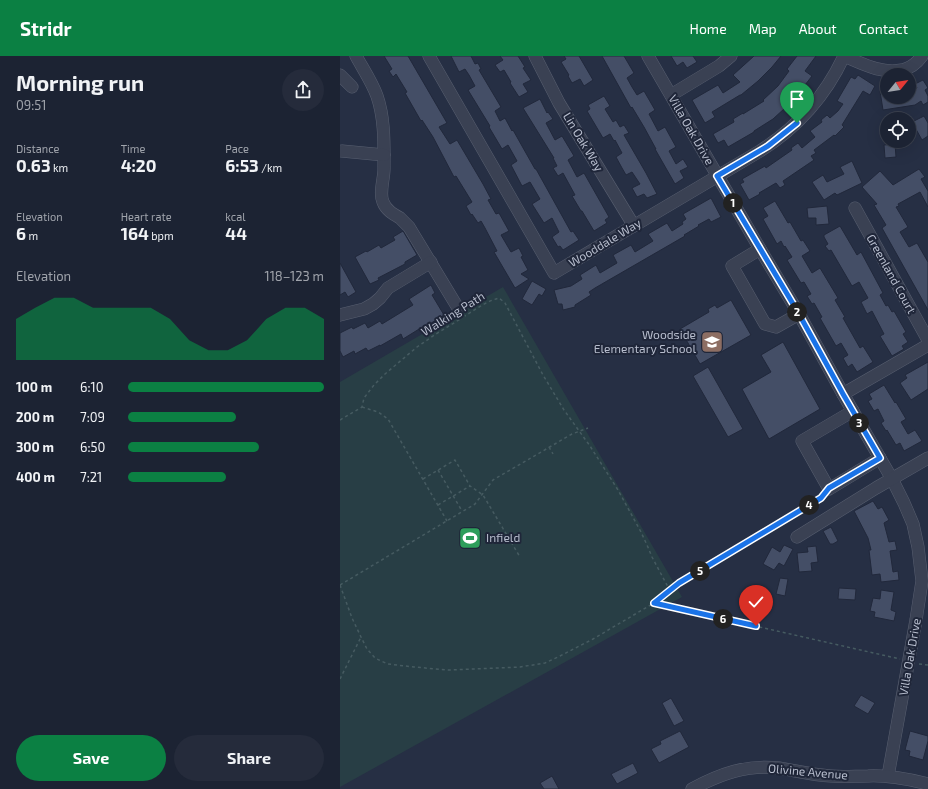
<!DOCTYPE html>
<html lang="en">
<head>
<meta charset="utf-8">
<style>
  body { margin:0; font-family:"Exo 2",sans-serif; background:#252b3b; color:#f1f3f6; height:100vh; display:flex; flex-direction:column; font-size:15px; white-space:nowrap }
  * { box-sizing:border-box; margin:0 }
  p { font-size:13px; color:#a0a4ac }
  .icon { flex:none; width:22px; height:22px; fill:none; stroke:currentColor; stroke-width:2; stroke-linecap:round; stroke-linejoin:round }
  .map { position:relative; flex:1; overflow:hidden }
  .panel { display:flex; flex-direction:column; background:#1c2333; width:340px }
  .panel>* { flex:none }
  .needle { width:26px; rotate:60deg }
  .tools { position:absolute; left:540px; top:12px; display:grid; gap:8px }
  .tools a { display:grid; place-items:center; width:36px; height:36px; border-radius:50%; background:#1c2333; box-shadow:0 4px 16px #0002,0 0 0 1px #3a404e; font-size:20px }
  .pin { position:absolute; display:grid; place-items:center; width:34px; height:34px; color:#fff; margin:-41px -17px; border-radius:50% 50% 50% 0; rotate:-45deg; box-shadow:0 0 4px #0007 }
  .pin .icon { rotate:45deg }
  .km { position:absolute; width:20px; height:20px; margin:-10px; border-radius:50%; background:#222; color:#fff; font-size:11px; line-height:20px; text-align:center }
  .round { display:grid; place-items:center; flex:none; width:42px; height:42px; border-radius:21px; background:#252b3b }
  .summary { display:flex; align-items:center; justify-content:space-between; height:68px; padding:0 16px }
  h1 { font-size:22px; font-weight:700; line-height:30px }
  .metrics { display:grid; grid-template-columns:repeat(3,1fr); gap:6px; height:68px; padding:4px 16px }
  .metrics div { display:grid; align-content:center }
  .metrics b { font-size:17px; font-weight:700 }
  .metrics small { font-size:11px; font-weight:400 }
  .metrics p { font-size:11px }
  .chart { height:112px; padding:8px 16px }
  .chart p { display:flex; justify-content:space-between }
  .chart svg { width:100%; height:72px; margin-top:4px; fill:#0b8043; opacity:.7 }
  .primary-button { display:flex; gap:8px; margin-top:auto; padding:8px 16px }
  .primary-button a { flex:1; height:46px; border-radius:24px; background:#0b8043; color:#fff; font-size:16px; font-weight:700; line-height:46px; text-align:center }
  .primary-button a+a { background:#252b3b; color:#f1f3f6 }
  ul { padding:0 16px; list-style:none; font-size:13px }
  li { display:grid; grid-template-columns:64px 48px 1fr; align-items:center; height:30px }
  li i { height:10px; border-radius:5px; background:#0b8043 }
  header { display:flex; align-items:center; gap:24px; box-sizing:border-box; height:56px; padding:0 20px; background:#0b8043; color:#fff }
  header strong { font-size:19px }
  nav { display:flex; gap:22px; margin-inline-start:auto; font-size:14px }
  main { display:flex; flex:1; min-height:0 }
  .map>svg:first-child { display:block }
  .green { fill:#283e45 }
  .building { fill:#444e66; stroke:#21283b }
  .lines { fill:none; stroke-linecap:round; stroke-linejoin:round }
  .minor-casing { stroke:#585f70; stroke-width:13 }
  .path { stroke:#465b61; stroke-width:1.5; stroke-dasharray:3 3; stroke-linecap:butt }
  .minor { stroke:#3a4153; stroke-width:12 }
  .route-casing { stroke:#fff; stroke-width:8 }
  .route { stroke:#1a73e8; stroke-width:5 }
  .labels { text-anchor:middle; stroke-width:4; stroke-linejoin:round; paint-order:stroke }
  .street-label { font-size:12px; fill:#b7bdcd; stroke:#1f2639 }
  .poi-label { font-size:12px; fill:#b7bdcd; stroke:#1f2639; text-anchor:end }
</style>
</head>
<body>
<header>
<strong>Stridr</strong>
<nav><a>Home</a><a>Map</a><a>About</a><a>Contact</a></nav>
</header>
<main>
<section class="panel">
<div class="summary"><div><h1>Morning run</h1><p>09:51</p></div><a class="round"><svg class="icon" aria-label="share" viewBox="0 0 24 24"><path d="M12 15V3M7 8l5-5 5 5M5 13v7h14v-7"/></svg></a></div>
<div class="metrics">
<div><p>Distance</p><b>0.63<small> km</small></b></div>
<div><p>Time</p><b>4:20</b></div>
<div><p>Pace</p><b>6:53<small> /km</small></b></div>
</div>
<div class="metrics">
<div><p>Elevation</p><b>6<small> m</small></b></div>
<div><p>Heart rate</p><b>164<small> bpm</small></b></div>
<div><p>kcal</p><b>44</b></div>
</div>
<div class="chart"><p><span>Elevation</span>118–123 m</p>
<svg viewBox="0 0 160 44" preserveAspectRatio="none"><path d="M0 44V19L10 12L20 6L30 6L40 12L50 12L60 12L70 12L80 19L90 32L100 38L110 38L120 32L130 19L140 12L150 12L160 19V44z"/></svg>
</div>
<ul>
<li><b>100 m</b>6:10<i style="width:100%"></i></li>
<li><b>200 m</b>7:09<i style="width:55%"></i></li>
<li><b>300 m</b>6:50<i style="width:67%"></i></li>
<li><b>400 m</b>7:21<i style="width:50%"></i></li>
</ul>
<div class="primary-button"><a>Save</a><a>Share</a></div>
</section>
<div class="map">
<svg width="588" height="733" viewBox="0 0 588 733">
  <rect width="100%" height="100%" fill="#262f44"/>
  <polygon class="green" points="163,231 342,541 0,731 0,326"/>
  <g class="building">
    <polygon points="44,0 68,0 107,67 99,71 110,88 117,84 143,128 151,143 148,144 156,158 159,157 169,175 161,179 171,196 179,192 183,200 181,201 188,214 181,218 189,223 175,232 154,196 157,195 145,172 141,165 138,167 132,158 131,159 126,150 132,146 116,120 114,121 93,81 82,64 81,65 65,37 67,36 56,18 53,21 49,15 52,13"/>
    <polygon points="111,0 131,0 135,8 138,7 141,13 139,14 161,51 155,55 160,65 165,62 172,75 173,74 182,90 195,113 196,113 231,176 233,175 239,184 223,194 220,190 218,191 212,181 219,176 212,162 204,167 192,148 200,143 190,126 182,130 171,109 177,105 168,89 162,93 149,71 150,70 128,34 135,30 129,19 125,13 119,16"/>
    <polygon points="160,0 178,0 185,11 183,12 191,24 183,28 188,36 179,41 170,27 171,26 164,14 160,16 155,9 163,4"/>
    <polygon points="224,0 239,0 253,24 244,30 240,23 232,27 228,20 229,19 221,6 226,3"/>
    <polygon points="262,0 284,0 294,17 287,22 292,31 297,39 304,35 315,54 309,58 318,75 325,71 336,91 329,95 336,108 343,103 348,111 340,115 344,122 335,128 315,93 316,93 304,71 292,51 291,52"/>
    <polygon points="331,0 353,0 357,6 347,12 343,6 337,10"/>
    <polygon points="414,0 441,0 432,11 418,25 401,39 400,39 372,56 375,61 365,67 352,44 378,29 383,37 400,26 393,19"/>
    <polygon points="457,0 476,0 465,15 472,20 458,38 455,35 443,50 445,52 433,63 414,75 414,76 388,91 384,84 378,87 373,78 394,66 393,63 403,57 403,58 424,45 423,44 438,30 449,15 447,13"/>
    <polygon points="518,19 535,30 530,39 523,35 502,69 504,71 495,80 494,79 474,94 476,97 471,100 474,104 443,125 445,129 440,132 436,127 419,137 420,138 409,144 400,128 404,126 402,123 425,110 426,112 452,94 451,92 458,87 462,92 475,81 470,75 482,66 481,64 487,59 490,62 498,55 503,48 497,45 511,21 515,23"/>
    <polygon points="583,24 588,32 585,34 588,40 588,46 583,49 581,45 575,49 543,54 540,35 547,34 547,41 569,41 569,36 577,32 575,28"/>
    <polygon points="264,40 270,50 265,53 273,66 276,64 280,71 284,69 289,77 284,79 306,117 317,138 307,142 304,138 297,141 292,132 300,128 292,116 286,119 282,112 276,101 282,97 275,84 274,85 270,78 263,82 247,55 250,53 248,49"/>
    <polygon points="200,43 207,57 208,56 213,63 206,67 215,84 222,80 234,100 228,104 237,121 244,117 269,161 265,164 267,167 254,175 242,155 241,155 232,140 235,139 223,117 218,120 213,112 217,110 213,102 214,102 183,52"/>
    <polygon points="584,60 588,67 588,80 582,84 572,66"/>
    <polygon points="555,88 556,101 545,102 544,89"/>
    <polygon points="512,105 522,127 497,139 495,137 484,144 472,126 483,119 487,126 504,118 500,111"/>
    <polygon points="579,113 585,121 581,123 588,135 588,151 580,136 558,148 559,150 556,151 568,171 560,176 569,191 577,187 588,206 588,254 542,172 546,169 534,149 537,148 522,131 540,115 553,129"/>
    <polygon points="371,142 381,161 371,166 369,163 358,169 359,170 344,179 345,180 255,232 249,236 251,239 235,249 235,251 223,254 222,248 218,248 214,234 231,230 242,223 240,219 256,209 260,217 277,207 273,199 291,189 295,196 313,185 308,178 327,167 332,175 343,168 342,166 346,163 343,158"/>
    <polygon points="435,145 448,167 450,166 461,185 463,184 470,195 462,200 472,217 480,212 498,242 495,244 505,261 503,262 520,292 523,290 533,306 517,316 512,308 508,311 503,302 508,299 501,287 496,290 480,262 482,261 474,247 472,248 467,240 471,238 464,226 461,227 447,204 452,201 445,190 444,191 441,185 437,188 423,163 428,160 423,152"/>
    <polygon points="487,150 489,168 476,169 476,162 468,162 467,152"/>
    <polygon points="500,170 517,199 521,196 543,237 540,239 546,250 548,249 552,256 554,255 566,276 563,278 568,286 562,290 564,293 552,300 540,280 544,278 532,255 527,258 521,246 528,242 519,226 512,230 491,194 489,195 485,190 488,188 484,181 484,179"/>
    <polygon points="63,175 77,199 65,206 65,208 38,222 39,224 30,228 15,201 26,195 27,196 39,189 41,192 55,184 53,181"/>
    <polygon points="0,207 16,236 8,241 5,236 0,239"/>
    <polygon points="192,225 206,233 202,240 199,238 192,249 182,243"/>
    <polygon points="91,229 95,237 92,239 104,259 85,271 84,270 63,283 61,278 40,290 40,289 28,295 26,292 15,298 14,295 3,301 0,295 0,277 12,271 13,273 25,267 28,272 40,265 42,268 73,249 69,243"/>
    <polygon points="391,244 411,279 360,308 340,273 369,256 368,253 375,249 377,252"/>
    <polygon points="443,286 480,353 429,383 402,333 431,316 421,299"/>
    <polygon points="588,306 588,333 571,344 560,327 567,322 565,319"/>
    <polygon points="368,311 403,373 388,381 353,320"/>
    <polygon points="544,329 555,347 556,346 566,363 561,366 568,378 575,374 582,385 564,395 560,387 556,389 547,374 546,375 541,367 544,365 538,353 534,355 528,345 532,343 529,338"/>
    <polygon points="533,445 538,453 542,451 549,464 544,467 549,486 555,485 557,494 550,495 553,516 558,515 559,524 541,526 540,518 532,519 529,494 531,494 528,482 514,455"/>
    <polygon points="491,471 498,485 493,488 490,488 483,475"/>
    <polygon points="444,489 453,493 444,510 439,507 434,514 423,508 432,491 440,496"/>
    <polygon points="476,490 478,506 471,507 472,515 459,516 457,497 468,496 467,491"/>
    <polygon points="440,522 448,523 445,540 436,538"/>
    <polygon points="499,532 516,533 515,544 498,543"/>
    <polygon points="541,534 554,536 551,554 556,556 554,565 534,561 535,556 530,555 533,542 540,543"/>
    <polygon points="521,639 535,647 528,658 514,650"/>
    <polygon points="331,642 344,665 334,670 322,647"/>
    <polygon points="340,675 349,691 319,707 311,693 321,688 320,685"/>
    <polygon points="570,675 588,680 588,685 583,704 569,700 570,695 565,694"/>
    <polygon points="293,707 298,717 277,728 271,718"/>
    <polygon points="212,720 219,733 204,733 200,727"/>
  </g>
  <g class="lines">
    <g class="minor-casing">
      <g id="minor">
        <path d="M16 0C23 13 32 26 37 40 45 63 44 89 44 113 44 123 39 137 43 146 46 154 53 158 60 162 63 165 66 168 69 171L118 252"/>
        <path d="M89 0 214 217 420 95C458 71 485 41 504 0 523 8 541 18 562 14 571 12 577 7 582 0"/>
        <polyline points="195,0 219,47 294,170"/>
        <polyline points="308,0 420,193 459,258 503,338 552,423 564,447 573,468 578,491 582,525 576,564 548,720"/>
        <polyline points="0,19 12,31"/>
        <polyline points="331,39 379,10 391,0"/>
        <polyline points="2,95 44,99"/>
        <polyline points="515,152 588,284"/>
        <polyline points="420,193 392,210 425,268 436,271 459,258"/>
        <polyline points="0,259 24,253 33,248 40,242 48,232 91,206"/>
        <polyline points="503,338 588,289"/>
        <polyline points="513,355 462,385 489,433 540,402"/>
        <polyline points="457,481 536,432 588,402"/>
        <path d="M352 733C380 718 407 708 439 712 457 715 473 719 491 720 503 721 515 720 528 720 548 719 568 723 588 728"/>
      </g>
    </g>
    <g class="path">
      <polyline points="22,351 38,356 48,363 107,465"/>
      <polyline points="0,364 22,351 24,342 34,329 45,318 77,291 96,278 122,262"/>
      <polyline points="209,391 213,398"/>
      <polyline points="98,414 122,455"/>
      <polyline points="83,423 115,404 130,430 143,439 180,501"/>
      <polyline points="98,449 130,430"/>
      <path d="M0 529 12 562 21 581 27 593 35 602 41 605 48 608 74 611 108 614 180 611 205 607 220 600 253 583 314 547 328 535V531L312 501 307 489 301 476 278 434 250 390 224 354 203 319 165 247 159 242C147 245 136 253 125 260"/>
      <polyline points="0,529 135,448 153,424 232,378 248,372"/>
      <polyline points="328,535 339,527 481,442 483,440"/>
      <polyline points="314,547 560,603"/>
      <polyline points="579,608 588,609"/>
      <polyline points="0,623 21,581"/>
    </g>
    <use href="#minor" class="minor"/>
  </g>
  <g class="lines">
    <g class="route-casing">
      <polyline id="route" points="416,570 314,547 339,527 481,442 489,432 540,402 503,338 459,258 377,120 428,90 457,67"/>
    </g>
    <use href="#route" class="route"/>
  </g>
  <defs>
    <g id="school-square" transform="scale(1.15)"><rect x="-9" y="-9" width="18" height="18" rx="4" fill="#8d6e63" stroke="#1f2639"/><path d="M0-5L7-2L0 1L-7-2ZM-4 1L0 2.5L4 1V4Q0 6-4 4Z" fill="#fff"/></g>
    <g id="stadium-square" transform="scale(1.15)"><rect x="-9" y="-9" width="18" height="18" rx="4" fill="#2e9e5b" stroke="#1f2639"/><path d="M0-5a6.5 5 0 1 0 0 10a6.5 5 0 1 0 0-10ZM-3.5-1.8h7v3.6h-7Z" fill="#fff"/></g>
  </defs>
  <g fill-rule="evenodd">
    <use href="#school-square" x="372" y="286"/>
    <use href="#stadium-square" x="130" y="482"/>
  </g>
  <g class="labels">
    <g class="street-label">
      <text transform="translate(351 74) rotate(60)" y="4">Villa Oak Drive</text>
      <text transform="translate(243 86) rotate(59)" y="4">Lin Oak Way</text>
      <text transform="translate(265 187) rotate(-31)" y="4">Wooddale Way</text>
      <text transform="translate(551 218) rotate(61)" y="4">Greenland Court</text>
      <text transform="translate(113 258) rotate(-32)" y="4">Walking Path</text>
      <text transform="translate(570 601) rotate(-80)" y="4">Villa Oak Drive</text>
      <text transform="translate(468 716) rotate(5)" y="4">Olivine Avenue</text>
    </g>
    <g class="poi-label">
      <text x="356" y="283">Woodside<tspan x="356" dy="14">Elementary School</tspan></text>
      <text x="146" y="486" text-anchor="start">Infield</text>
    </g>
  </g>
</svg>
<div class="tools">
<a><svg class="needle" viewBox="-14 -14 28 28"><path d="M0-13l5 13h-10z" fill="#e53935"/><path d="M0 13l5-13h-10z" fill="#a0a4ac"/></svg></a>
<a><svg class="icon" aria-label="locate" viewBox="0 0 24 24"><circle cx="12" cy="12" r="6"/><path d="M12 2v4M12 18v4M2 12h4M18 12h4"/></svg></a>
</div>
<div class="pin" style="left:457px;top:67px;background:#1e9e55"><svg class="icon" aria-label="arrive" viewBox="0 0 24 24"><path d="M6 21V4h12l-3 4 3 4H6"/></svg></div>
<div class="pin" style="left:416px;top:570px;background:#d93025"><svg class="icon" aria-label="check" viewBox="0 0 24 24"><path d="M5 12l5 5 9-10"/></svg></div>
<b class="km" style="left:393px;top:147px">1</b>
<b class="km" style="left:457px;top:256px">2</b>
<b class="km" style="left:519px;top:367px">3</b>
<b class="km" style="left:469px;top:449px">4</b>
<b class="km" style="left:360px;top:515px">5</b>
<b class="km" style="left:383px;top:563px">6</b>
</div>
</main>
</body>
</html>
